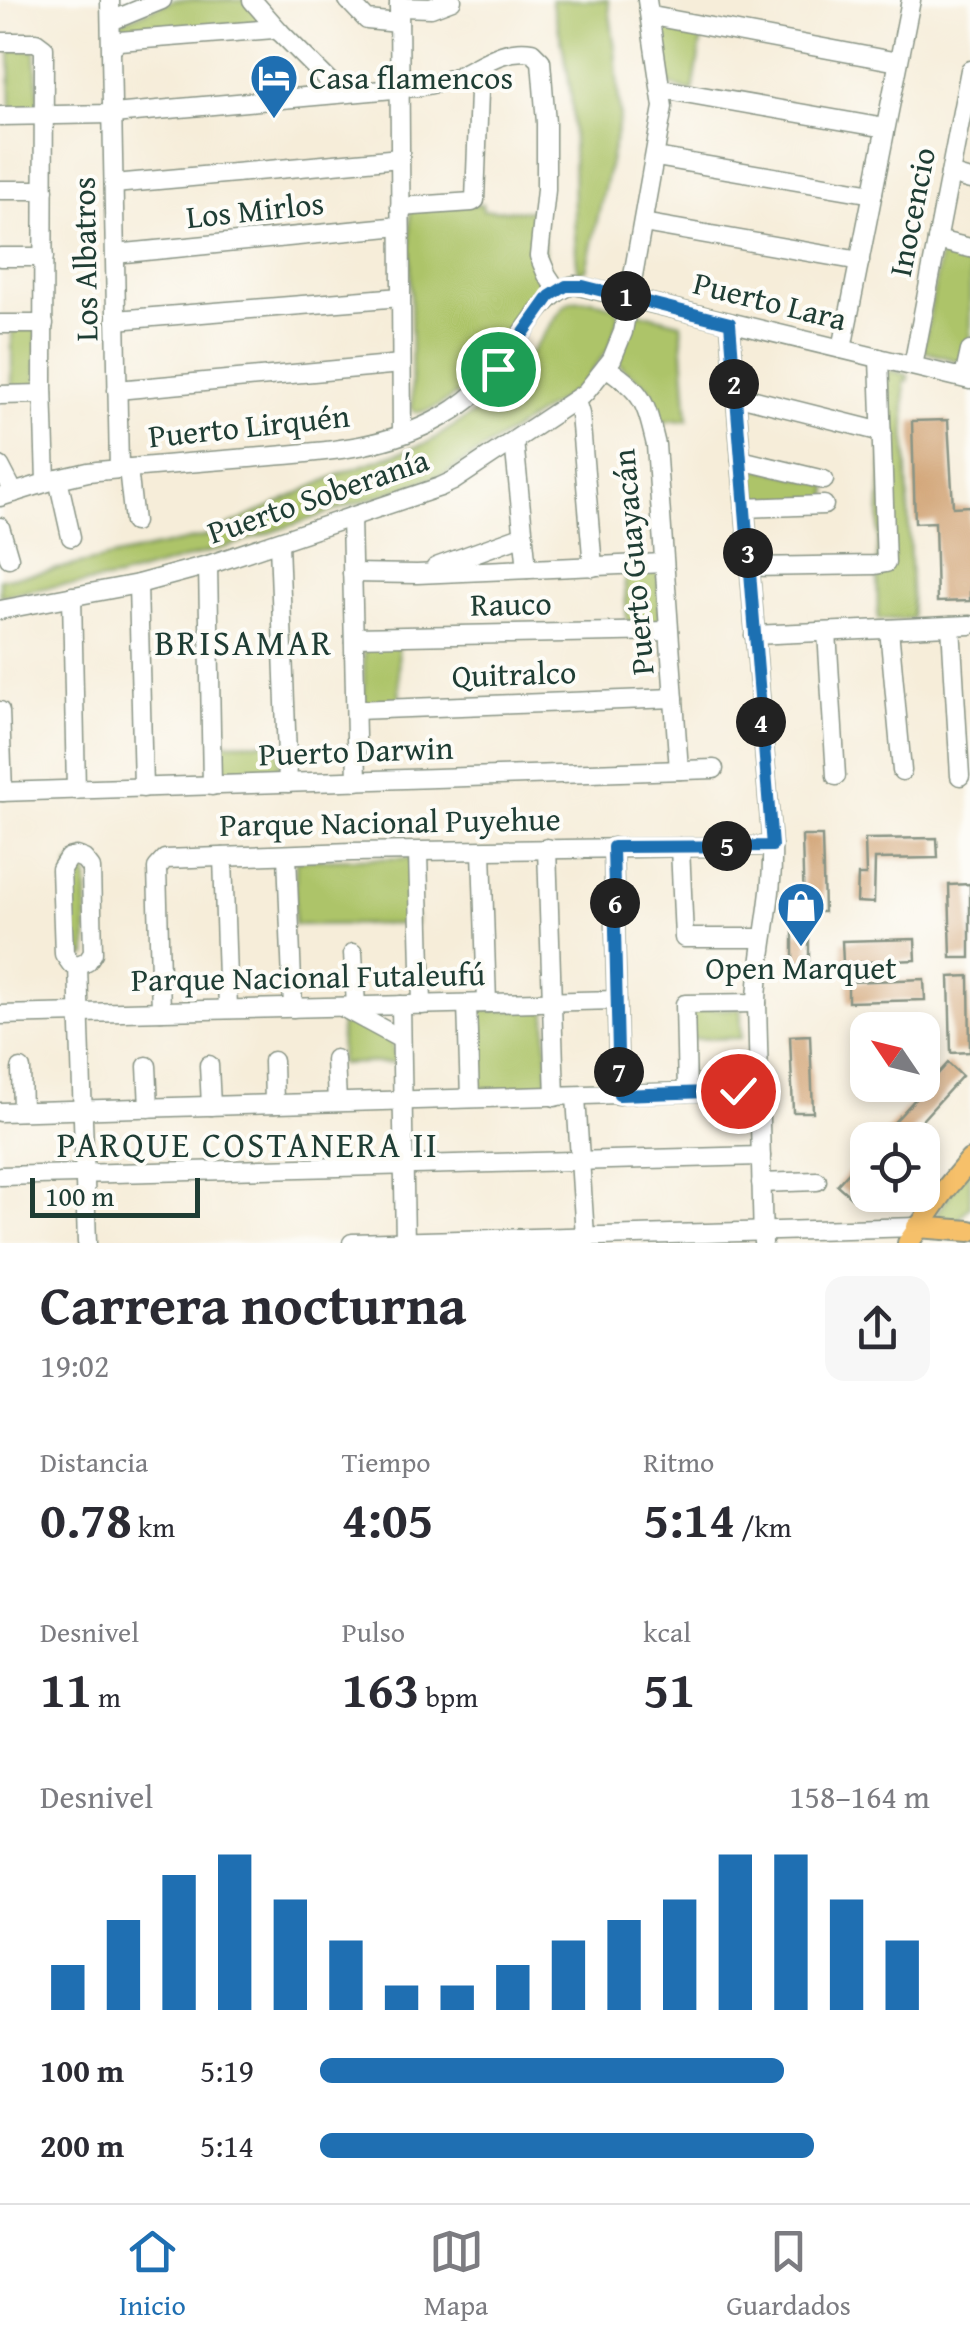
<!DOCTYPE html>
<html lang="es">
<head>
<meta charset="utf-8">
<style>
  body { margin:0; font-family:"Gentium Book Plus",serif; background:#f7f7f7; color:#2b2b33; height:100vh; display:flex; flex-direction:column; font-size:38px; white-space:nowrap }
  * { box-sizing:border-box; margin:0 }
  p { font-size:32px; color:#7c7c81 }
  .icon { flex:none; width:55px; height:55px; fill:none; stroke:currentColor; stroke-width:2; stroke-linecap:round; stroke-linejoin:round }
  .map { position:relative; height:1243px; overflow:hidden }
  .drawer { display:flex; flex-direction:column; background:#fff; flex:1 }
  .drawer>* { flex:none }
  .needle { width:65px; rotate:305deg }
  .tools { position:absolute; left:850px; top:1012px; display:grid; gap:20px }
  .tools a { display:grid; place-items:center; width:90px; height:90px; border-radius:20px; background:#fff; box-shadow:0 5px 15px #0003; font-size:50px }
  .scale { position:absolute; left:30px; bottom:25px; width:170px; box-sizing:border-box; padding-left:10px; border:5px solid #1f3d34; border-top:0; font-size:28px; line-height:35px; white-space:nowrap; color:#1f3d34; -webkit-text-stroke:8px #fdfcf7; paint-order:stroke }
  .pin { position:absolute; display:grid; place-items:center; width:85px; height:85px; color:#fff; margin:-42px; border:5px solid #fff; border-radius:50%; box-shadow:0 2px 10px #0007 }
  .km { position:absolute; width:50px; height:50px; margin:-25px; border-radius:50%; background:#222; color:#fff; font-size:28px; line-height:50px; text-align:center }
  .round { display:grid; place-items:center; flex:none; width:105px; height:105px; border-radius:20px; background:#f7f7f7 }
  .headline { display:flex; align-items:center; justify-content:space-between; height:170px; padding:0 40px }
  h1 { font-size:55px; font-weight:700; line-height:75px }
  .stats { display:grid; grid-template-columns:repeat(3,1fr); gap:15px; height:170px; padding:10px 40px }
  .stats div { display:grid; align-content:center }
  .stats b { font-size:50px; font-weight:700 }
  .stats small { font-size:28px; font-weight:400 }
  .stats p { font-size:28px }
  .chart { height:280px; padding:20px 40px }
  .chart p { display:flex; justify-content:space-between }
  .chart svg { width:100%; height:180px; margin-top:10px; stroke:#1f6fb2; stroke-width:6 }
  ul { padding:0 40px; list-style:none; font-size:32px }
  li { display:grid; grid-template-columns:160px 120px 1fr; align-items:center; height:75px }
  li i { height:25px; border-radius:12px; background:#1f6fb2 }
  .tab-bar { display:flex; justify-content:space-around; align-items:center; height:140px; border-top:2px solid #e1e1e2; background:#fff; font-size:28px; color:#7c7c81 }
  .tab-bar a { display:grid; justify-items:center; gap:5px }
  .tab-bar .current { color:#1f6fb2 }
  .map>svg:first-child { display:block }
  .green { fill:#adc469; stroke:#66804e; stroke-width:2.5 }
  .building { fill:#ce9c6a }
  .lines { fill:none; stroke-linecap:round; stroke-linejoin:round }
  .minor-casing { stroke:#8a9586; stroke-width:21 }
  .major-casing { stroke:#8a9586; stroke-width:24 }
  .minor { stroke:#fff; stroke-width:18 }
  .major { stroke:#f6c06b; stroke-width:20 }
  .route-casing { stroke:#fff; stroke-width:20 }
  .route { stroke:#1f6fb2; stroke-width:12 }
  .labels { text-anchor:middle; stroke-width:8; stroke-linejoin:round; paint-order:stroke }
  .poi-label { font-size:32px; fill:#1f3d34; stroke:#fdfcf7; text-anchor:start }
  .street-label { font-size:32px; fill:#1f3d34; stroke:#fdfcf7 }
  .neighbourhood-label { font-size:35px; letter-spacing:2.5px; fill:#1f3d34; stroke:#fdfcf7 }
</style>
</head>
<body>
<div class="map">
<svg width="970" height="1243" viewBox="0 0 970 1243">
  <rect width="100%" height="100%" fill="#fdfcf7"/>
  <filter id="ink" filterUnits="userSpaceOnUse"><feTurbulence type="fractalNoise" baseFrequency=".01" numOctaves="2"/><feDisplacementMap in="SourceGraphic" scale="20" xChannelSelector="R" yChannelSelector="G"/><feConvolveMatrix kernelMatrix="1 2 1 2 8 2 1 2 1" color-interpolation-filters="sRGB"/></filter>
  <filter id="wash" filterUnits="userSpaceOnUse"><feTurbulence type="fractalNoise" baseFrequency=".0048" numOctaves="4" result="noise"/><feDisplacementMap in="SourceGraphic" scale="40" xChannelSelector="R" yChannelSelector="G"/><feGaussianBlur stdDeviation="2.25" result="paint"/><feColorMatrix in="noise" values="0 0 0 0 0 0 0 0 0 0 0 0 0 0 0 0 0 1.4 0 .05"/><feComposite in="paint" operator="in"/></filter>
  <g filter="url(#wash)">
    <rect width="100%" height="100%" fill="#f6edd9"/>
    <g class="green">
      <polygon points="174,0 246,0 266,23 119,36 118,23"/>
      <path d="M551 0H608L615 49 620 117 586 270 578 272C571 218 575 163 572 108 570 72 560 35 551 0Z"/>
      <polygon points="658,23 703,31 693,92 669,85"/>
      <polygon points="10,49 35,50 39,106 11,113"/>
      <path d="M482 204 483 210 541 211 547 288C543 294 537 299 532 306 503 343 487 378 443 403 434 409 425 413 414 412L412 408 410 207Z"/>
      <polygon points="941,249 970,250 970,336 965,360 961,362 923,351"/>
      <polygon points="592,300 614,307 620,315 610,347 580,387 447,473 230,546 118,578 76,585 61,585 0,596 0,579 43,572 207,536 344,472 429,442 488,404 508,385 564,306 571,301"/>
      <polygon points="637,312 681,323 688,420 668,421 661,425 648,387 623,368 617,360"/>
      <polygon points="37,328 37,389 12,389 12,329"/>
      <polygon points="890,370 908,375 908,381 904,381 912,618 878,620 877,570 886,372"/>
      <polygon points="749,466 828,484 828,500 752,504"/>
      <polygon points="658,567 661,626 627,628 624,569"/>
      <polygon points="364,646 398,646 400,705 364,703"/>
      <polygon points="279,742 280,770 276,776 220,777 218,743"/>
      <polygon points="411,858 416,924 294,925 296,860"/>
      <polygon points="75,862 87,868 87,956 70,958 69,864"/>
      <polygon points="691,1008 741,1009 741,1038 688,1039"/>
      <polygon points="474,1010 546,1010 548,1090 476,1092"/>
      <polygon points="341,1012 392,1041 396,1062 340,1064"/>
      <polygon points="970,1166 970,1206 957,1221 940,1219 937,1212"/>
    </g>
    <g id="blocks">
      <g class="building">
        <polygon points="948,420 953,507 970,506 970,601 937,602 935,522 915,523 912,421"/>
        <polygon points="802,836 822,836 824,912 804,912"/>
        <polygon points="937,838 938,858 875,859 874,903 857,902 858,875 866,875 865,839"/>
        <polygon points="970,884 970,958 951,958 949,885"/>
        <polygon points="793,932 809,932 809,965 793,966"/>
        <polygon points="915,939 916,960 843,963 842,941"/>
        <polygon points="969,976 970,1052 951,1053 949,977"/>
        <polygon points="924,979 925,1000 848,1002 848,982"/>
        <polygon points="810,1035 813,1112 793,1112 790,1036"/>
        <polygon points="948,1063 962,1076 904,1140 878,1140"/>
        <polygon points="868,1151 868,1181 852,1198 837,1185"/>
      </g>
    </g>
  </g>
  <g filter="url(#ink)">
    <use href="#blocks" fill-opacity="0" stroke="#8a9586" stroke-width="2.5"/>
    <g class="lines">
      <g class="minor-casing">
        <g id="minor">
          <polyline points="110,0 119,469"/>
          <polyline points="252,0 280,32"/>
          <polyline points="348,0 367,20 399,23"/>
          <polyline points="399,0 402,434"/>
          <polyline points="399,7 431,8 452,0"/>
          <polyline points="652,16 898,62"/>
          <polyline points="111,21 162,0"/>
          <polyline points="0,42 36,42 44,48 43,386 46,482"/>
          <polyline points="112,47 119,41 274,29 280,32 340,92"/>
          <polyline points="662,89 885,128"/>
          <path d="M0 116 113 114 416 87C429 85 443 82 456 77 481 66 503 47 532 52L541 61 546 123V190L539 256 547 275 557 290"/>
          <polyline points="656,157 873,194"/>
          <polyline points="950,174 970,180"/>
          <polyline points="114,184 400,158"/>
          <polyline points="0,190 44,190"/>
          <polyline points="400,207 472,202 475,200 480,65"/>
          <polyline points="643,223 860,261"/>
          <polyline points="937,240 970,248"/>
          <polyline points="115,254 400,226"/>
          <polyline points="0,257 44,257"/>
          <polyline points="116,320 401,297"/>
          <path d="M730 323 772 846C774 899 758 950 757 1003L763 1243"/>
          <polyline points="0,324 44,324"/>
          <polyline points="842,349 911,0"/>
          <polyline points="913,366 970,70"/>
          <path d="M606 367C644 394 645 400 656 445L679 770"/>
          <polyline points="964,378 970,351"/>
          <polyline points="117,390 401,364"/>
          <polyline points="0,395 43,394"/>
          <polyline points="735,395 882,432"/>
          <polyline points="576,401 580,414 593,567"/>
          <polyline points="514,441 527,569"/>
          <polyline points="741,460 824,480"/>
          <polyline points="0,466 14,493"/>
          <polyline points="128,468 134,522"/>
          <polyline points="58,479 71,537"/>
          <path d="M0 497 58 479 88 472C142 467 195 462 249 458 316 452 381 451 442 417 460 407 476 394 490 379 513 354 542 289 575 285L970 380"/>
          <polyline points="744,508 824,505"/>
          <polyline points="351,517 357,781"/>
          <polyline points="0,527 9,558"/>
          <polyline points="279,543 288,783"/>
          <polyline points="208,565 212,786"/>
          <polyline points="436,567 524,535"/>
          <polyline points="749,567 875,565 886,563 879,358"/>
          <polyline points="352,573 417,574 664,563"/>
          <polyline points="138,584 143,788"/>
          <polyline points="72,596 76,790"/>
          <polyline points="0,610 138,584 208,565 440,487 453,481 585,393 612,359 623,332 663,107 647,0"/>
          <polyline points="951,626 960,776"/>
          <polyline points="889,629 902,771"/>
          <polyline points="827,632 836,776"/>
          <polyline points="754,635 970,625"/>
          <polyline points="354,637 669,631"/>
          <polyline points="356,710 674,698"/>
          <polyline points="0,711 3,792"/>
          <polyline points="0,792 714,769"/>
          <polyline points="613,847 619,1095"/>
          <polyline points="680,847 684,938 763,938"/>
          <polyline points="547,848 555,1097"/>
          <polyline points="482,851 487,1003"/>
          <polyline points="418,853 422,1005"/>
          <polyline points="287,855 293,1008"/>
          <polygon points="76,856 84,859 91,868 93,953 87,962 78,966 71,964 64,954 61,869 68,858"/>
          <polyline points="223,857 228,1009"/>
          <polyline points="353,953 356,1006"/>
          <polyline points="78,966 87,1243"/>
          <polyline points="467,1004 470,1098"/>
          <polyline points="401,1005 405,1243"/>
          <polyline points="342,1007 401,1039"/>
          <polyline points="161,1011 157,868 165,859 352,852 772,846"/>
          <polyline points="0,1015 617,1000"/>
          <polyline points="335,1059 337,1102"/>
          <polyline points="273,1061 274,1104"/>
          <polyline points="209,1065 211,1106"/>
          <polyline points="147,1066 149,1108"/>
          <polyline points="21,1069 22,1111"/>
          <polyline points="687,1092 685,1004 757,1003"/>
          <polyline points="576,1097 585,1236"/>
          <polyline points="0,1112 759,1090"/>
          <polyline points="0,1176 761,1156"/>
          <polyline points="761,1183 817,1181"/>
          <polyline points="352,1243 917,1227"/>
        </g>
      </g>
      <g class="major-casing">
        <g id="major">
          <polyline points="917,1227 970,1231"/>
          <polyline points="908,1243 945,1190 970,1160"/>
        </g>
      </g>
      <use href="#minor" class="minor"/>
      <use href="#major" class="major"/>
    </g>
  </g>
  <g class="lines" filter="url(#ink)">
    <g class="route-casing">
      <polyline id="route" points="498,369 550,296 566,286 583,286 730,323 772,846 613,847 619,1095 738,1091"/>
    </g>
    <use href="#route" class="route"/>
  </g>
  <defs>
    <g id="hotel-pin" transform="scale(2.5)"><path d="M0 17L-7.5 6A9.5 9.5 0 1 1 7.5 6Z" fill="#1f6fb2" stroke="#fdfcf7"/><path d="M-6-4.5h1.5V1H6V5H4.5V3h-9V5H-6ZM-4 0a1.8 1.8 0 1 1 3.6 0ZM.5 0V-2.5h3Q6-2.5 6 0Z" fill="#fff"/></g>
    <g id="shop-pin" transform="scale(2.5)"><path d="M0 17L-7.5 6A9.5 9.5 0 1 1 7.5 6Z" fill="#1f6fb2" stroke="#fdfcf7"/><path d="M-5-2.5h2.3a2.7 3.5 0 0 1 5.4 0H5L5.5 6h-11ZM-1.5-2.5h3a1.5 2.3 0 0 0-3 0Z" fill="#fff"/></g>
  </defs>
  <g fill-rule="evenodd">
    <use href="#hotel-pin" x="274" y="78"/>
    <use href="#shop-pin" x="801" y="906"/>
  </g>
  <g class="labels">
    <g class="poi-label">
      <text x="309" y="89">Casa flamencos</text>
      <text x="801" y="979" text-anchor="middle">Open Marquet</text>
    </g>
    <g class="street-label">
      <text transform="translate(255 210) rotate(-6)" y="11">Los Mirlos</text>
      <text transform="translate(912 212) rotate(-79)" y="11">Inocencio</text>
      <text transform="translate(85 259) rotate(-91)" y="11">Los Albatros</text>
      <text transform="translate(770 301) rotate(14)" y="11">Puerto Lara</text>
      <text transform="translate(249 426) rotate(-6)" y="11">Puerto Lirquén</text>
      <text transform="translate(318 496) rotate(-19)" y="11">Puerto Soberanía</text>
      <text transform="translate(633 562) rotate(-95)" y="11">Puerto Guayacán</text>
      <text transform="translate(511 604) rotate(-1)" y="11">Rauco</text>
      <text transform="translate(514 674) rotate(-2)" y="11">Quitralco</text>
      <text transform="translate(356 751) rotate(-2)" y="11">Puerto Darwin</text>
      <text transform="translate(390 822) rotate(-1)" y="11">Parque Nacional Puyehue</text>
      <text transform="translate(308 977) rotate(-1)" y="11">Parque Nacional Futaleufú</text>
    </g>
    <g class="neighbourhood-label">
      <text x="244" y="655">BRISAMAR</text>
      <text x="248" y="1157">PARQUE COSTANERA II</text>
    </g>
  </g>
</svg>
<div class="tools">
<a><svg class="needle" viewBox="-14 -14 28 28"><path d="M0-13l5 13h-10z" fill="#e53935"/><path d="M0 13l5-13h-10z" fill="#7c7c81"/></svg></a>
<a><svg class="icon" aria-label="locate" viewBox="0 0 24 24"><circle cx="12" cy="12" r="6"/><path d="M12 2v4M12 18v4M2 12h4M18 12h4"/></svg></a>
</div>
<div class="scale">100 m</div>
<div class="pin" style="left:498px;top:369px;background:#1e9e55"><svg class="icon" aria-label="arrive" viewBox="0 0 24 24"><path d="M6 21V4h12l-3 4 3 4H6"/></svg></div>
<div class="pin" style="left:738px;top:1091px;background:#d93025"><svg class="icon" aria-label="check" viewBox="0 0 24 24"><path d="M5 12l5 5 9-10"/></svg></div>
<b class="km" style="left:626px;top:296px">1</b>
<b class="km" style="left:734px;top:384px">2</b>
<b class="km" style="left:748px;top:553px">3</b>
<b class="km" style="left:761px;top:722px">4</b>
<b class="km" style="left:727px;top:846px">5</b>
<b class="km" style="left:615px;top:903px">6</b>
<b class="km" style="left:619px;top:1072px">7</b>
</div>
<section class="drawer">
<div class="headline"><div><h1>Carrera nocturna</h1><p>19:02</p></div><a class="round"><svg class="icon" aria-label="share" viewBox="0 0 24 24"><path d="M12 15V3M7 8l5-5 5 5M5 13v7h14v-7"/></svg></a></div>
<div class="stats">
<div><p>Distancia</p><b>0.78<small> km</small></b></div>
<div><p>Tiempo</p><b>4:05</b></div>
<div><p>Ritmo</p><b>5:14<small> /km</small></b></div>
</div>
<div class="stats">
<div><p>Desnivel</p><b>11<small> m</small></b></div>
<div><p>Pulso</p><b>163<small> bpm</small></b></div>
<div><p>kcal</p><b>51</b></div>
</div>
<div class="chart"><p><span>Desnivel</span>158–164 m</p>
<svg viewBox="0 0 160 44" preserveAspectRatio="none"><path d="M5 44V33M15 44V22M25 44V11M35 44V6M45 44V17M55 44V27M65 44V38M75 44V38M85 44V33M95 44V27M105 44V22M115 44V17M125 44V6M135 44V6M145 44V17M155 44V27"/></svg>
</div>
<ul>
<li><b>100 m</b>5:19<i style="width:76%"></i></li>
<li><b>200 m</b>5:14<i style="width:81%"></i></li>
</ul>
</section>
<nav class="tab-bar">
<a class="current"><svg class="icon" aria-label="home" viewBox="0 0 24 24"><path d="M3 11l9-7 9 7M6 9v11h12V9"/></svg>Inicio</a>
<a><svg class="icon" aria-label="map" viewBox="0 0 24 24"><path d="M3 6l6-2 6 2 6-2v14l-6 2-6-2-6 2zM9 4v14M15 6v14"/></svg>Mapa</a>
<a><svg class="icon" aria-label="saved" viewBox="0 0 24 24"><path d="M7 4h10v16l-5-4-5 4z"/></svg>Guardados</a>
</nav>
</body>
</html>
